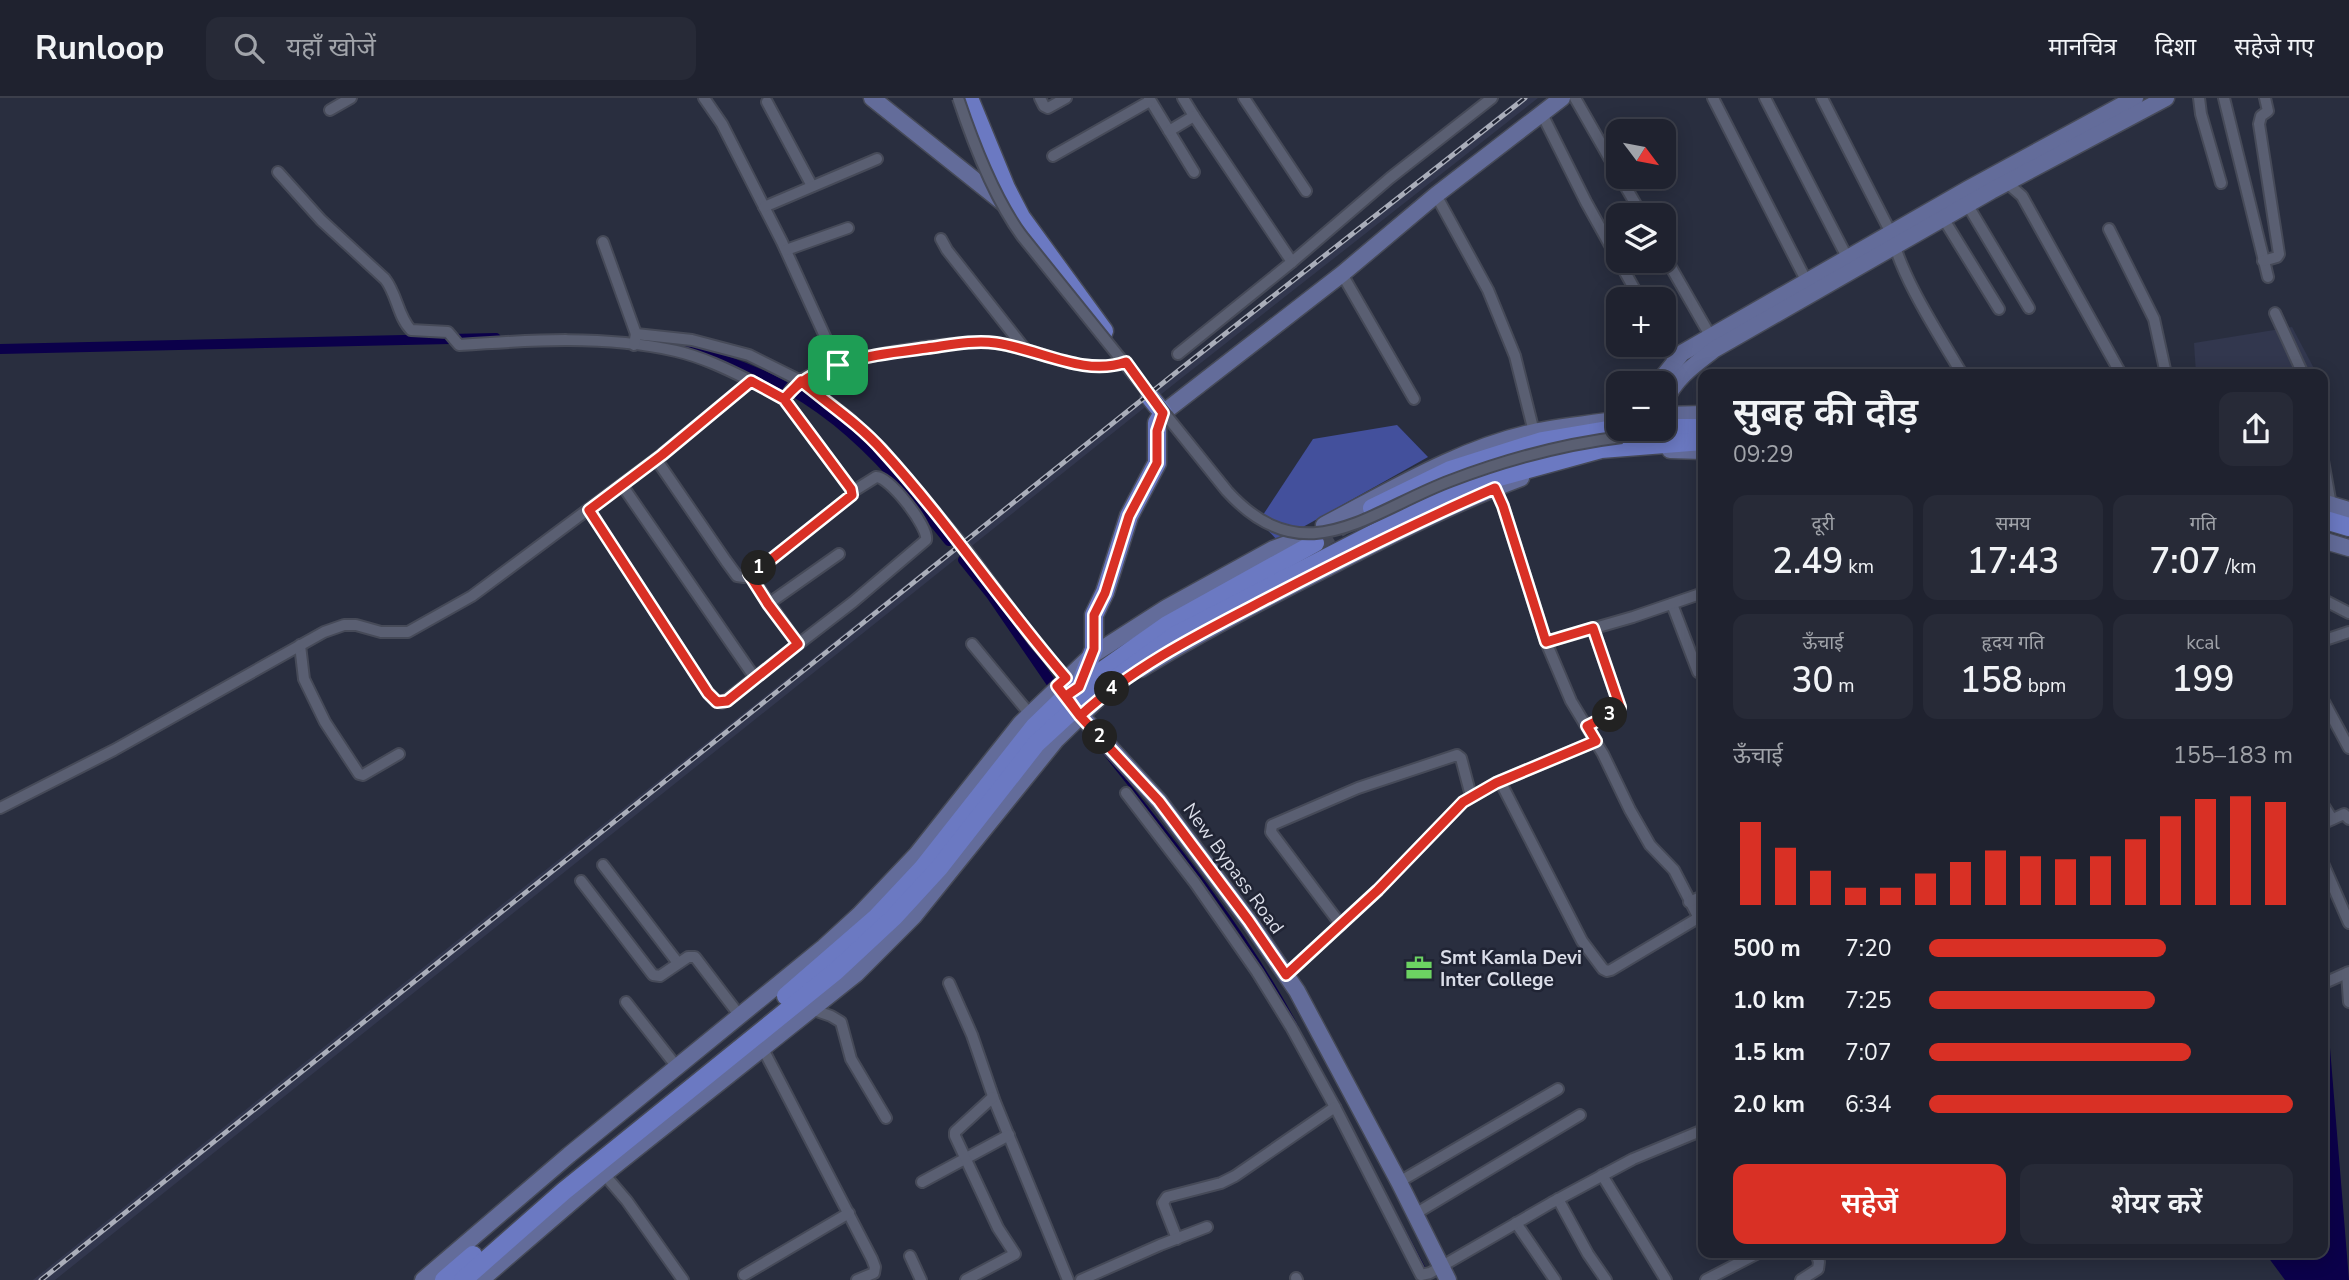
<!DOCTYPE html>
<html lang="hi">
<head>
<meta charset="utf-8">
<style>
  body { margin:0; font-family:"Nunito Sans","Noto Sans Devanagari",sans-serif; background:#272a37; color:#f1f3f6; height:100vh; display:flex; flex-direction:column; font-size:26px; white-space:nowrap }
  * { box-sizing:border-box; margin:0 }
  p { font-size:23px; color:#a1a4aa }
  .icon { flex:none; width:38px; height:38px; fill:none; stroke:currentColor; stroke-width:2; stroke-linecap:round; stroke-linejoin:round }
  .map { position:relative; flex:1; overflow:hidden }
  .details { position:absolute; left:1698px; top:271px; width:630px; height:889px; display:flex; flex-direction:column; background:#1f222f; border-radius:14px; box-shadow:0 4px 18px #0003,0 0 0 2px #3c3f4b }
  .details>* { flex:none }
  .needle { width:46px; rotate:122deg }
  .tools { position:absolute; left:1606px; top:21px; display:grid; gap:14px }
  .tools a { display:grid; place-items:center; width:70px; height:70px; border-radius:14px; background:#1f222f; box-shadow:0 4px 18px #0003,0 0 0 2px #3c3f4b; font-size:35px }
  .pin { position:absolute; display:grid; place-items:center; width:60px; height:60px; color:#fff; margin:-30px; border-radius:14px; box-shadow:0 4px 10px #0006 }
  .km { position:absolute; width:35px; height:35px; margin:-18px; border-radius:50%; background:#222; color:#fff; font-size:19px; line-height:35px; text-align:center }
  .round { display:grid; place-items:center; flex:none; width:74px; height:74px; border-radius:14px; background:#272a37 }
  .summary { display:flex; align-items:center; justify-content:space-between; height:119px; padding:0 35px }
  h1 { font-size:38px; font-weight:600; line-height:52px }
  .figures { display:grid; grid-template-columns:repeat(3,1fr); gap:10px; height:119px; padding:7px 35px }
  .figures div { display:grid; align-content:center; border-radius:14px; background:#272a37; text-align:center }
  .figures b { font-size:35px; font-weight:600 }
  .figures small { font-size:19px; font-weight:400 }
  .figures p { font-size:19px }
  .chart { height:196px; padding:14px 35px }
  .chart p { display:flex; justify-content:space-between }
  .chart svg { width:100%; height:126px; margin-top:7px; stroke:#d93025; stroke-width:6 }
  .primary-button { display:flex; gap:14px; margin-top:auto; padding:14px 35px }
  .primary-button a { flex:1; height:80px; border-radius:14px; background:#d93025; color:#fff; font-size:28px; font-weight:600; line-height:80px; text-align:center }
  .primary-button a+a { background:#272a37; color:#f1f3f6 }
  ul { padding:0 35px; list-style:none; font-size:23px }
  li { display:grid; grid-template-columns:112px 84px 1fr; align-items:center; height:52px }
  li i { height:18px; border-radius:9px; background:#d93025 }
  header { display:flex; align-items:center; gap:42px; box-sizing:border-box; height:98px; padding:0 35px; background:#1f222f; border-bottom:2px solid #3c3f4b }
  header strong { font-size:33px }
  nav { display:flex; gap:38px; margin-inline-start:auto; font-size:24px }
  .search { width:490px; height:63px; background:#272a37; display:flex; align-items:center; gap:18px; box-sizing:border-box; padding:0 24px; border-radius:14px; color:#a1a4aa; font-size:26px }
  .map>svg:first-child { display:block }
  .built { fill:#32374e }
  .forest { fill:#43509c }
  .water { fill:#0b004a }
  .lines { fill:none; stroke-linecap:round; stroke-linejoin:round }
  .stream { stroke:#0b004a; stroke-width:2.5 }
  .canal { stroke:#0b004a; stroke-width:10 }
  .primary-tunnel { stroke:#444858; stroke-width:18; stroke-dasharray:18 9; stroke-linecap:butt }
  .street-casing { stroke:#464a58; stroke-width:14 }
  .secondary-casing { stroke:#464a58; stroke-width:19 }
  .primary-casing { stroke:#464a58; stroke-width:21 }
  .street { stroke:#5a5f72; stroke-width:10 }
  .secondary { stroke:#636c9a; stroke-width:16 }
  .primary { stroke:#6b79c2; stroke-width:18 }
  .rail-casing { stroke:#aaaeba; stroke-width:5 }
  .rail { stroke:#202434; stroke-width:2.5; stroke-dasharray:8; stroke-linecap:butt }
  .street-bridge-casing { stroke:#464a58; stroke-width:14; stroke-linecap:butt }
  .street-bridge { stroke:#5a5f72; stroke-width:10 }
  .route-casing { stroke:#fff; stroke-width:14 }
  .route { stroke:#d93025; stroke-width:9 }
  .labels { text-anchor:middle; stroke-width:5; stroke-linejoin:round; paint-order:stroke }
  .street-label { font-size:19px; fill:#dadde8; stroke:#202434 }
  .poi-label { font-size:19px; font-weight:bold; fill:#dadde8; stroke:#202434; text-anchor:start }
</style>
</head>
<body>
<header>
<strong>Runloop</strong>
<div class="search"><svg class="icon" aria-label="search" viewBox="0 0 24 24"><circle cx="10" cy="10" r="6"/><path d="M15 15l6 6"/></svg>यहाँ खोजें</div>
<nav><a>मानचित्र</a><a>दिशा</a><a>सहेजे गए</a></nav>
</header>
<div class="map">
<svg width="2349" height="1182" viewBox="0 0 2349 1182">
  <rect width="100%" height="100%" fill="#292e3f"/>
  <g class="built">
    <polygon points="1520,0 1538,0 1174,286 55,1182 33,1182 509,801"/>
    <polygon points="2292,229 2317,276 2196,276 2194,245"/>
  </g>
  <polygon class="forest" points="1397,327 1428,359 1278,443 1259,423 1313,341"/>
  <polygon class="water" points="2326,901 2349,1182 2285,1182 2265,1155 2322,1155 2322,903"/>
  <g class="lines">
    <g class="stream">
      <path d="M1103 654C1173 742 1244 829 1297 928"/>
      <polyline points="1388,1101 1426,1173"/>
    </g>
    <g class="canal">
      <polyline points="0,251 496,240"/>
      <path d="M689 252C814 283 871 347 949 443"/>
      <polyline points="963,462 991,497 1052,586"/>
    </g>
    <polyline class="primary-tunnel" points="1315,445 1372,410"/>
    <g class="street-casing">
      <g id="street">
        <polyline points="704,0 722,26 782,144 838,267"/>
        <polyline points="1040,0 1044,8 1048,10 1066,0"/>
        <polyline points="1149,0 1194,74"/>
        <polyline points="1183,0 1194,18"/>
        <polyline points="1244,0 1306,93"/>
        <polyline points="1575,0 1619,77"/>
        <polyline points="1713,0 1807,184"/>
        <polyline points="1765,0 1848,161"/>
        <path d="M1822 0 1891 135C1902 181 1938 235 1962 276"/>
        <polyline points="2199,0 2201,16 2221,85"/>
        <polyline points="2224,0 2268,179"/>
        <polyline points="767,4 812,88"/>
        <polyline points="330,12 351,0"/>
        <polyline points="1542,16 1586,104 1640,201"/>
        <polyline points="1169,33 1194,18 1292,164 1390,80 1492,0"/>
        <polyline points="1053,58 1150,3"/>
        <path d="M278 74 321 122 385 181C397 196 398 219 411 232L448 234 459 247C531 242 605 237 676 253 702 259 727 271 751 283"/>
        <polyline points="1620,79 1642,117"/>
        <polyline points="2007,85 2022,98 2121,276"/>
        <polyline points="1436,97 1488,192 1515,258 1534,334"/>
        <polyline points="1967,106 2029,210"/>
        <polyline points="764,109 877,61"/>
        <polyline points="1943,120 1999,211"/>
        <polyline points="2109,131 2154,221 2166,276"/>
        <polyline points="941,141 947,152 1025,251"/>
        <polyline points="603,144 636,236"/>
        <polyline points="786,152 848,130"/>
        <polyline points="1664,157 1711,239"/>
        <polyline points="2263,163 2277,159 2279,156 2259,26 2261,18 2268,13 2265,0"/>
        <polyline points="1342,176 1414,301"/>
        <polyline points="2275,215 2303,276"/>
        <polyline points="1664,246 1674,263"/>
        <polyline points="634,247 636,236 692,242 749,257 801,283 849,320 881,350 962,446 1035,544 1071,586"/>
        <polyline points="1178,256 1292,164"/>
        <polyline points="2322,357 2331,407"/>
        <polyline points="656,361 726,463 737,478 744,479 758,472 852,397 851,391 784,301"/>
        <polyline points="622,387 755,580"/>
        <polyline points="1495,390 1503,408 1546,544 1571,603 1603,656 1630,712 1650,747 1674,772 1703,828"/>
        <path d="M589 412 708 595 717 604 722 605 853 504 926 442C929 429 889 378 876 379L852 394"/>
        <polyline points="749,476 798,546"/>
        <polyline points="2322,501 2349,515"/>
        <polyline points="768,506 839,456"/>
        <polyline points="1672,506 1698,574"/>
        <polyline points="2322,543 2349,534"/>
        <polyline points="1546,544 1633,519 1703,495"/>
        <polyline points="972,546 1029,615"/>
        <polyline points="300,547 304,581 325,624 359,676 363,677 399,656"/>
        <polyline points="2322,600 2349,650"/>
        <polyline points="1587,628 1619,612 1620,609 1593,530"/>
        <polyline points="1500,683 1582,843 1603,871 1607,873 1611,872 1698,820"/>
        <polyline points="1126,695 1195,785 1257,874 1291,929 1335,1009"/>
        <polyline points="2322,705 2332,721"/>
        <path d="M0 710 114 652 324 534 344 527H356L381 534H408L472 498 661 357 751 283 784 301C788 296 792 289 797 285 828 260 957 240 996 245 1039 251 1084 279 1126 264"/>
        <polyline points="2322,726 2344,716 2349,721"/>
        <polyline points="2322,763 2349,825"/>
        <polyline points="603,767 678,865"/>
        <polyline points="581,783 653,877 660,878 688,859 695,859 740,918"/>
        <polyline points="1689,804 1703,798"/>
        <polyline points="1341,827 1271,734 1272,727 1358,690 1457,657 1461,660 1471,698"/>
        <polyline points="2347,875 2349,904"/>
        <polyline points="1286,877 1378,792 1463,704 1496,685 1596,643"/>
        <polyline points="949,885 972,937 995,1004 1068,1182"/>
        <polyline points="2322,886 2349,874"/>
        <polyline points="626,904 677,969"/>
        <polyline points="811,911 831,918 841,924 851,961 886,1020"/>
        <polyline points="762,949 872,1161 875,1169 874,1175 857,1182"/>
        <polyline points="604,1076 627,1103 683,1182"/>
        <polyline points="1602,1077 1666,1182"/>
        <polyline points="922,1084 1009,1037"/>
        <polyline points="1399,1084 1558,991"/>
        <polyline points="1558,1101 1588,1156 1606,1182"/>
        <polyline points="1415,1116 1580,1017"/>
        <polyline points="1516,1125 1555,1182"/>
        <polyline points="1177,1141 1163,1105 1167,1099 1221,1085 1235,1078 1335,1009 1421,1177 1430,1175 1551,1105 1633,1061 1703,1032"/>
        <polyline points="910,1158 921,1182"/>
        <polyline points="744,1177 849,1115"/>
        <polyline points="1296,1180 1297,1182"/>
        <polyline points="966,1182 1015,1156 998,1130 955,1038 955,1034 993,999"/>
        <polyline points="1081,1182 1160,1147 1207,1129"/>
        <polyline points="1706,1182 1758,1155"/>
        <polyline points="1801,1182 1818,1171 1819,1164 1816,1155"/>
      </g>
    </g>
    <g class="secondary-casing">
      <g id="secondary">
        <polyline points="872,0 1006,107"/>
        <polyline points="1658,285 1682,255 1968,91 2135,0"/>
        <path d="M1664 305C1675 280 1694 267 1715 251L1991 93 2166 0"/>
        <polyline points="1163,315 1342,176 1436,97 1562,0"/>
        <polyline points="1664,317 1703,316"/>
        <polyline points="1670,352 1703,353"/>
        <polyline points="2322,404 2349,412"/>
        <path d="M1324 427C1391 392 1460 350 1534 334 1562 328 1591 326 1619 321"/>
        <polyline points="2322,442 2349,450"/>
        <path d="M1141 571C1200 535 1261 503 1323 472 1388 439 1452 406 1521 380"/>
        <polyline points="1074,610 1159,703 1249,823 1297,893 1399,1084 1448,1182"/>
        <polyline points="423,1182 569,1057 824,849 859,817 917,756 1021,625 1091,558 1166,510 1273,451 1295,443"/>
        <polyline points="481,1182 603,1077 856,876 914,818 1056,642 1097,602"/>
      </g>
    </g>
    <g class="primary-casing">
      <g id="primary">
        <polyline points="969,0 1006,90 1021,119 1104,233"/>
        <polyline points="1664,330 1703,330"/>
        <polyline points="1639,331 1643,331"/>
        <polyline points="1372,410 1450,372 1542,343 1619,330"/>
        <polyline points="2322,421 2349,429"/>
        <polyline points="1079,589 1094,551 1094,517 1105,494 1129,418 1157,365 1157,325 1163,315 1150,299"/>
        <polyline points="786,898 877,819 922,771 1034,629 1066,598 1167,527 1315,445"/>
        <polyline points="444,1182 473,1157"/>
        <polyline points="463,1182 564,1093 836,873 894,819 939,770 1036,646 1074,611 1174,538 1394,425 1469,390 1499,379 1601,351 1703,343"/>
      </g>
    </g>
    <use href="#street" class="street"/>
    <use href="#secondary" class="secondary"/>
    <use href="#primary" class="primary"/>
    <g class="rail-casing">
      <polyline id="rail" points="41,1182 1178,273 1525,0"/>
    </g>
    <use href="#rail" class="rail"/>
    <g class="street-bridge-casing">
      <path id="street-bridge" d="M958 0C973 45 994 100 1022 138L1227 393C1304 478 1368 414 1450 383 1505 362 1564 346 1622 339"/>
    </g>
    <use href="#street-bridge" class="street-bridge"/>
  </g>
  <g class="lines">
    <g class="route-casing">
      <path id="route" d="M838 267C814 275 800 282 784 301L751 283 662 357 589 412 708 595 717 604 727 603 798 546 768 506 749 476 758 472 852 397 851 391 784 301 801 283C828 306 858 325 882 352 948 424 1002 506 1066 580L1057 588 1080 618 1159 703 1249 823 1286 877 1378 792 1463 704 1496 685 1596 643 1587 628 1619 612 1620 609 1593 530 1546 544 1503 408 1495 390C1419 423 1347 459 1274 497 1207 532 1136 566 1080 618L1066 598 1079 589 1094 551V517L1105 495 1129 418 1157 365V333L1163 315 1126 264C1084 279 1039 251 996 245 973 242 950 247 927 250 897 254 867 257 838 267"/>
    </g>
    <use href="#route" class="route"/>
  </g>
  <defs>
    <g id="office-bare" transform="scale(2.1)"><path d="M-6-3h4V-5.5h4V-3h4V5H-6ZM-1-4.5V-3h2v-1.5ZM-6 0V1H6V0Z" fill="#6cd362" stroke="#202434" stroke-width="2.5" paint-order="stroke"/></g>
  </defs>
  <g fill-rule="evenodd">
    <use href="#office-bare" x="1419" y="870"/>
  </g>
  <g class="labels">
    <g class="street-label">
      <text transform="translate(1234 770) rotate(54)" y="7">New Bypass Road</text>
    </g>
    <g class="poi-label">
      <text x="1440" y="866">Smt Kamla Devi<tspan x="1440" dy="22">Inter College</tspan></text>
    </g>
  </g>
</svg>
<div class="tools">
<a><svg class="needle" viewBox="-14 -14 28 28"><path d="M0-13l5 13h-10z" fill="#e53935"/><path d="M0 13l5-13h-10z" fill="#a1a4aa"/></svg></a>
<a><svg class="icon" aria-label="layers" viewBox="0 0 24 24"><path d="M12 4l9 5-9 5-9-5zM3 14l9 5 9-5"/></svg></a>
<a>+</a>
<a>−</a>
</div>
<div class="pin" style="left:838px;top:267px;background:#1e9e55"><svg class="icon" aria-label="arrive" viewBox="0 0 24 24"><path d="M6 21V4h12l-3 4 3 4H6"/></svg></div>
<b class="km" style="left:759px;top:470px">1</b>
<b class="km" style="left:1100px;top:639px">2</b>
<b class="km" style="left:1610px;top:617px">3</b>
<b class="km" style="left:1112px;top:591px">4</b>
<section class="details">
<div class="summary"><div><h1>सुबह की दौड़</h1><p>09:29</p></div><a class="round"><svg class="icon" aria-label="share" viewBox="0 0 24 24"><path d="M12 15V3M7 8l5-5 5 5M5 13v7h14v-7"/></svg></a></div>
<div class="figures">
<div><p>दूरी</p><b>2.49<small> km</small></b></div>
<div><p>समय</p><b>17:43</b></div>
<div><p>गति</p><b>7:07<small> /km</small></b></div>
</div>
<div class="figures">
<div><p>ऊँचाई</p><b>30<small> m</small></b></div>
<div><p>हृदय गति</p><b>158<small> bpm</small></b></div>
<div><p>kcal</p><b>199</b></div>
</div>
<div class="chart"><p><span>ऊँचाई</span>155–183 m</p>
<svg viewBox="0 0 160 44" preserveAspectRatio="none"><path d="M5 44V15M15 44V24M25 44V32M35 44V38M45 44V38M55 44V33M65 44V29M75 44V25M85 44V27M95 44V28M105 44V27M115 44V21M125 44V13M135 44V7M145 44V6M155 44V8"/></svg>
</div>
<ul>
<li><b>500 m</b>7:20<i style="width:65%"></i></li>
<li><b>1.0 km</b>7:25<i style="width:62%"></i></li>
<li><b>1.5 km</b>7:07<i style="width:72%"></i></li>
<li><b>2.0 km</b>6:34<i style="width:100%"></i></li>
</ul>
<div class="primary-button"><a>सहेजें</a><a>शेयर करें</a></div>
</section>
</div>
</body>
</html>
